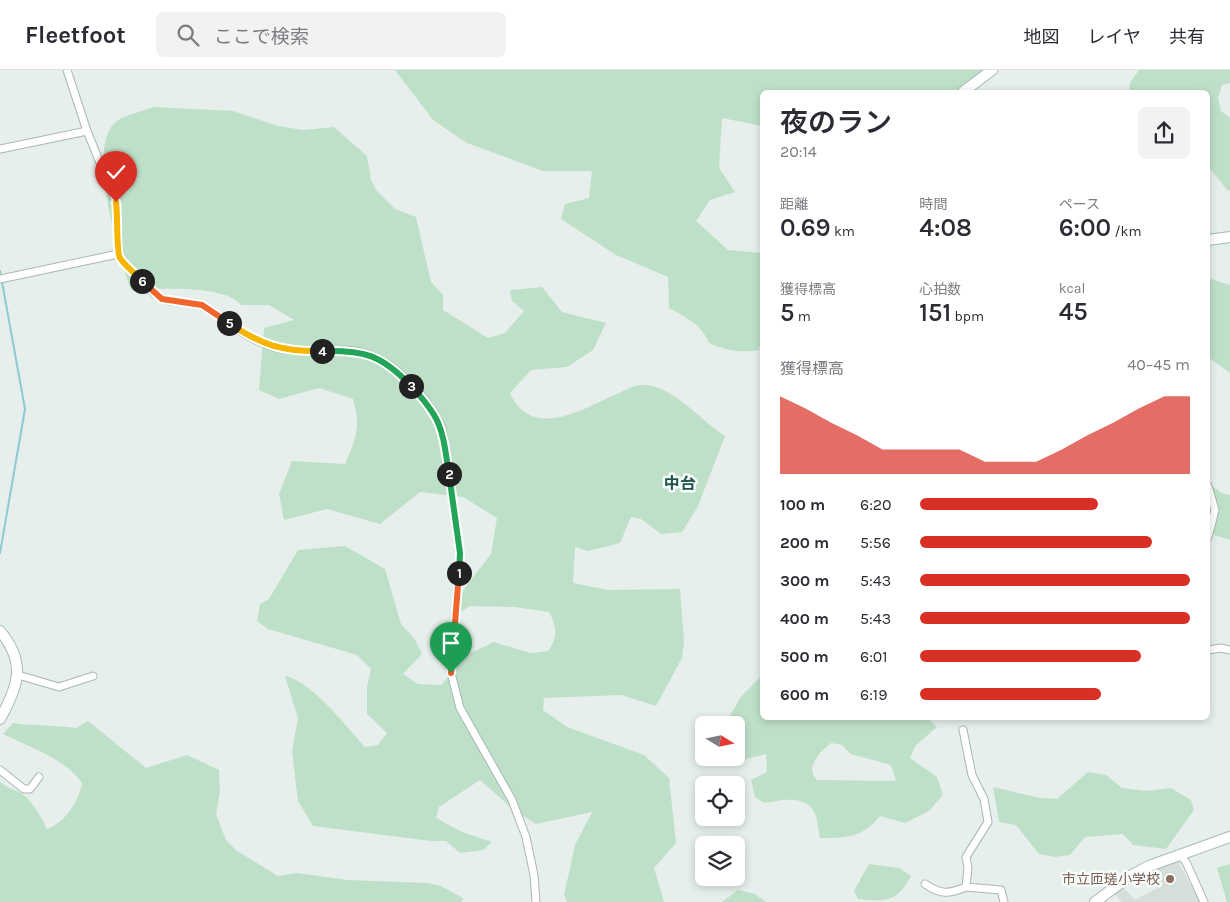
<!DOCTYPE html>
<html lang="ja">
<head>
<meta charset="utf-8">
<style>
  body { margin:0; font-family:Karla,"Noto Sans JP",sans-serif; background:#f2f2f3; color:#2b2b33; height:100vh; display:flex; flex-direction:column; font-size:19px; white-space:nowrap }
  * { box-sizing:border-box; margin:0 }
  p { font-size:16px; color:#7c7c81 }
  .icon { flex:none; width:28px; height:28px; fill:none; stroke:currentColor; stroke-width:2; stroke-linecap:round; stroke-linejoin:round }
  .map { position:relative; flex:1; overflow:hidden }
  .drawer { position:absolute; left:760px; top:20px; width:450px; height:630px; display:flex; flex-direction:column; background:#fff; border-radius:8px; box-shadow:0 2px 8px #0003 }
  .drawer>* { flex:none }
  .needle { width:32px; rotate:100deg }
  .tools { position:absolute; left:695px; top:646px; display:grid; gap:10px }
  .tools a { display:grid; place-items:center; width:50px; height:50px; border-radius:8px; background:#fff; box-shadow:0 2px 8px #0003; font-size:25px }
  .pin { position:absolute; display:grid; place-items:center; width:42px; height:42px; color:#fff; margin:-51px -21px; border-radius:50% 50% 50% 0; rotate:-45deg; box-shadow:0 0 5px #0007 }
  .pin .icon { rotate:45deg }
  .km { position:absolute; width:25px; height:25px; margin:-12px; border-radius:50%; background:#222; color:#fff; font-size:14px; line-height:25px; text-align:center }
  .round { display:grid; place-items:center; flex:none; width:52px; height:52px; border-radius:8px; background:#f2f2f3 }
  .summary { display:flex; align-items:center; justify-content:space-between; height:85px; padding:0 20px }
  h1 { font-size:28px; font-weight:600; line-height:38px }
  .stats { display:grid; grid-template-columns:repeat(3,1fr); gap:8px; height:85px; padding:5px 20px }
  .stats div { display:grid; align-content:center }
  .stats b { font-size:25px; font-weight:600 }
  .stats small { font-size:14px; font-weight:400 }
  .stats p { font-size:14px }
  .chart { height:140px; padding:10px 20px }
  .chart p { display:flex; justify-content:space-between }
  .chart svg { width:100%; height:90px; margin-top:5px; fill:#d93025; opacity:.7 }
  ul { padding:0 20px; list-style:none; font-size:16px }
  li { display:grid; grid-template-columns:80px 60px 1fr; align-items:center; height:38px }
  li i { height:12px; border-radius:6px; background:#d93025 }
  header { display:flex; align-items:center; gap:30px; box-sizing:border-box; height:70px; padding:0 25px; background:#fff; border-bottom:1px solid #e1e1e2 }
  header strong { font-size:24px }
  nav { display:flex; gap:28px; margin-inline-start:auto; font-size:18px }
  .search { width:350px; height:45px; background:#f2f2f3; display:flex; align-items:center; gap:12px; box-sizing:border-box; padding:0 18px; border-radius:8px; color:#7c7c81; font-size:19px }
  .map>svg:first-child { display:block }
  .built { fill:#d4dfda }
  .green { fill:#bfe0c8; fill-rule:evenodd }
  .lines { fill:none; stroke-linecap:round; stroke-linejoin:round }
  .stream { stroke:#8ec9d4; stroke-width:2 }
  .street-casing { stroke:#a8b8b2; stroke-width:9 }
  .secondary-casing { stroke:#a4bbb3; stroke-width:12 }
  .street { stroke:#fff; stroke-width:7 }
  .secondary { stroke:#fff; stroke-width:10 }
  .split-1-casing { stroke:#fff; stroke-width:10 }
  .split-2-casing { stroke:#fff; stroke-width:10 }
  .split-3-casing { stroke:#fff; stroke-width:10 }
  .split-4-casing { stroke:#fff; stroke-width:10 }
  .split-5-casing { stroke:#fff; stroke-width:10 }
  .split-6-casing { stroke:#fff; stroke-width:10 }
  .split-7-casing { stroke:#fff; stroke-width:10 }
  .split-1 { stroke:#f0652b; stroke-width:6 }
  .split-2 { stroke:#22a559; stroke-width:6 }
  .split-3 { stroke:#22a559; stroke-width:6 }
  .split-4 { stroke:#22a559; stroke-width:6 }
  .split-5 { stroke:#f5b400; stroke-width:6 }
  .split-6 { stroke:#f0652b; stroke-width:6 }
  .split-7 { stroke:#f5b400; stroke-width:6 }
  .education-dot { fill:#8d6e63; stroke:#f7fbf9; stroke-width:2 }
  .labels { text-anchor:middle; stroke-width:5; stroke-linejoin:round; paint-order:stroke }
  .education-label { font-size:14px; fill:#785e54; stroke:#f7fbf9; text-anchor:end }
  .quarter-label { font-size:16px; font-weight:bold; fill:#1f5548; stroke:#f7fbf9 }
</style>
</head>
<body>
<header>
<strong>Fleetfoot</strong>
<div class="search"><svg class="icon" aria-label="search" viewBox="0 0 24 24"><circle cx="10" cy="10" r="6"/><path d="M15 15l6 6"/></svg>ここで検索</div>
<nav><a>地図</a><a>レイヤ</a><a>共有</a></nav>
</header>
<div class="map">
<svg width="1230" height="832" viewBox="0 0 1230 832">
  <rect width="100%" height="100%" fill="#e6efeb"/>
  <polygon class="built" points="1177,790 1200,832 1121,832 1114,822 1122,816 1135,830 1157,818 1149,802"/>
  <g class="green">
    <path d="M395 0H983L961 22H762V56L722 48 719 98 735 122 710 130 696 151 728 180 762 183V263L759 280C740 283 728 281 709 273 701 254 687 248 669 238L668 207 616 185 561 149 565 134 589 128 592 101H543L467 73 433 50Z"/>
    <polygon points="1139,0 1230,0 1230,13 1222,15 1218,28 1221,41 1230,48 1230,120 1228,121 1208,96 1208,22 1129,22 1130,13"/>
    <path d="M153 37 233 41 278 56 304 60 334 57 367 86 371 110 377 121 395 139 416 147 431 212 443 225V240L488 268 505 263 524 241 512 231 510 220 542 217 562 242 606 253 593 280 567 297 531 300 510 323C533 372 584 338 619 323 626 320 634 315 641 315 671 313 701 351 725 366L698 436 682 462 661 464 641 449 631 447 620 473 588 481 575 477 573 513 608 520 680 519 684 572 682 588 656 636 621 625 544 628 543 640 567 657 644 685 669 708 676 773 654 798 664 832H567L564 825 575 775 592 742 536 754 514 740 480 710 439 737 436 748 462 762 492 772 483 780 460 783 446 771H431L313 756 298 731 292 681 298 648 285 606C310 610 347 657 365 677L378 675 387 663 367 644V617L371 599 357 585 268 559 257 551 260 534 269 529 298 480 345 476 385 499 401 554 414 568 422 584 403 604 418 614 441 615 471 583 494 572 530 583 548 581C558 567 557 557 549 542L514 537 470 536 449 549 454 532 491 484 497 448 463 427 420 422 380 454 327 439 284 450 279 424 292 391 345 394C356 368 361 356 353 329L319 318 279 329 259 320 264 258 294 250 269 235H241C224 214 157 219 131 220 120 188 84 74 117 51 127 44 142 42 153 37Z"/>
    <polygon points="1208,208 1230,215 1230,303 1208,287"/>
    <polygon points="1208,413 1222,423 1230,425 1230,470 1208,463"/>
    <path d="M762 605V648H928L937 657 915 676 910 688 937 707 943 725 929 741 905 753 880 746C862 768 847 768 820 768 818 760 818 747 813 740 803 724 779 731 764 733L755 727 751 710 767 702 766 684 739 691 736 685V655H727L726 653 740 628ZM831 673 842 675 851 684 891 695 896 711 817 710C804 697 821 681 831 673Z"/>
    <path d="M88 651 146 698 187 685 219 700 220 721 216 744 226 770 237 781 278 806 297 803 348 810 427 813 441 816 463 828 462 832H0V712C9 719 13 719 21 723 33 731 41 747 47 759 65 753 79 731 82 713 66 689 29 677 3 664L13 653C35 656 54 655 76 658Z"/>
    <polygon points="1088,702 1106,705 1122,718 1146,721 1171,718 1191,730 1194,740 1166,779 1133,775 1123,764 1085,767 1070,785 1055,787 1039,784 1016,755 999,752 993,717 1040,728 1057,729"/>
    <path d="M869 794 899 798 911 806C897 832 886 832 858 829L854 821Z"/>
    <polygon points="1230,794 1230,832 1227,832 1217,798"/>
    <polygon points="738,820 755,824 766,832 722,832"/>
  </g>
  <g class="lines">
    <polyline class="stream" points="0,201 25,339 0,483"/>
    <g class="street-casing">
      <g id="street">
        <path d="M67 0 87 61 116 132 119 187C130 198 149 223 163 229 176 235 191 229 204 237 227 250 246 269 273 277 297 283 320 280 345 280 387 281 425 322 442 358L460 483 451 603 460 638 512 730 526 767 534 805 536 832"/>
        <polyline points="0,79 87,61"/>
        <polyline points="0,209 118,184"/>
        <polyline points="1208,416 1215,440 1208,467"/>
        <polyline points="1208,580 1221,578 1230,580"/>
        <polyline points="18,605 59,617 93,606"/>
        <polyline points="963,660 972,705 984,729 988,752 966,787 968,798 966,817 1001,820 1004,832"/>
        <polyline points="0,700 24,719 30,719 39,707"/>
        <polyline points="1179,784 1186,792 1204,832"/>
        <path d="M925 814C941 825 949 824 966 817"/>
      </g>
    </g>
    <g class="secondary-casing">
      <g id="secondary">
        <polyline points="963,22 992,0"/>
        <polyline points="1208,170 1230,167"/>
        <path d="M0 561C27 593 18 617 0 649"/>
        <polyline points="1095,832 1130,806 1149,796 1230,767"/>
      </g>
    </g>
    <use href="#street" class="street"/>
    <use href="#secondary" class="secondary"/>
  </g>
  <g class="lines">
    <g class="split-1-casing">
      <polyline id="split-1" points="451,603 459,503"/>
    </g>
    <g class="split-2-casing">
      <polyline id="split-2" points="449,404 460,483 459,503"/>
    </g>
    <g class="split-3-casing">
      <path id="split-3" d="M411 316C443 350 442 359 449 404"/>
    </g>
    <g class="split-4-casing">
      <path id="split-4" d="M322 281C363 280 381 284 411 316"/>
    </g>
    <g class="split-5-casing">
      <path id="split-5" d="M229 253C261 275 283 282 322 281"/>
    </g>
    <g class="split-6-casing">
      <polyline id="split-6" points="142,211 162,229 202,235 229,253"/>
    </g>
    <g class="split-7-casing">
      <path id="split-7" d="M116 132C118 144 116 182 120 188 125 196 135 203 142 211"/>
    </g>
    <use href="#split-1" class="split-1"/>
    <use href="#split-2" class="split-2"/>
    <use href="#split-3" class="split-3"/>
    <use href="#split-4" class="split-4"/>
    <use href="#split-5" class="split-5"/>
    <use href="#split-6" class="split-6"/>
    <use href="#split-7" class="split-7"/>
  </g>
  <circle class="education-dot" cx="1170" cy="809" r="5"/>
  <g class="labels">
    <g class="education-label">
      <text x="1160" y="814">市立匝瑳小学校</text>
    </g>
    <g class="quarter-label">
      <text x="680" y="419">中台</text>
    </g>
  </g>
</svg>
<div class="tools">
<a><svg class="needle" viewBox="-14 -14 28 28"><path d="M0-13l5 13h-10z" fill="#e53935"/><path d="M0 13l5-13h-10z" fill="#7c7c81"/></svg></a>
<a><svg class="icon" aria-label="locate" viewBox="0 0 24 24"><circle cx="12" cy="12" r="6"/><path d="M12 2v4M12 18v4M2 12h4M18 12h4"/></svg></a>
<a><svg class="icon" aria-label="layers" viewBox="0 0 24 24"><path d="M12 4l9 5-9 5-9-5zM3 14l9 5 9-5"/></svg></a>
</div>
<div class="pin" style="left:451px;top:603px;background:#1e9e55"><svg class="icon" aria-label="arrive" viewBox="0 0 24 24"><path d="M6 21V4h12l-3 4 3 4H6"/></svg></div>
<div class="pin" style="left:116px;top:132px;background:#d93025"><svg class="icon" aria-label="check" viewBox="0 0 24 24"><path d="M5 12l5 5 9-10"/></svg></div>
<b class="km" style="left:459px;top:503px">1</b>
<b class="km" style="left:449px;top:404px">2</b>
<b class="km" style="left:411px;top:316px">3</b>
<b class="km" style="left:322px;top:281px">4</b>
<b class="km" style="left:229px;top:253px">5</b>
<b class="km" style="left:142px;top:211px">6</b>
<section class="drawer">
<div class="summary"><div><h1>夜のラン</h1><p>20:14</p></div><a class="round"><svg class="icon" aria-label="share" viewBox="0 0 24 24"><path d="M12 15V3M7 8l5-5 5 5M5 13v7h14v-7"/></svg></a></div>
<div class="stats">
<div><p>距離</p><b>0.69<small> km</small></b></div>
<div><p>時間</p><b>4:08</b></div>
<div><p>ペース</p><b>6:00<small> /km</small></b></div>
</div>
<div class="stats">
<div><p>獲得標高</p><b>5<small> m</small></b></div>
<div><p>心拍数</p><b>151<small> bpm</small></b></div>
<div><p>kcal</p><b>45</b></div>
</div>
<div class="chart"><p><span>獲得標高</span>40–45 m</p>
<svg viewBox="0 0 160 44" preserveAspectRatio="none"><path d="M0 44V6L10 12L20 19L30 25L40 32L50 32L60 32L70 32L80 38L90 38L100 38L110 32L120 25L130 19L140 12L150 6L160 6V44z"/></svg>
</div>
<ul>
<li><b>100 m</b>6:20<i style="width:66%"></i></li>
<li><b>200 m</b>5:56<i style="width:86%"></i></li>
<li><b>300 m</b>5:43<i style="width:100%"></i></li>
<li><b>400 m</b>5:43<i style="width:100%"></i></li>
<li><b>500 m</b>6:01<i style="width:82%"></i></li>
<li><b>600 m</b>6:19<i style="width:67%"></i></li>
</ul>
</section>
</div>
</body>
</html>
